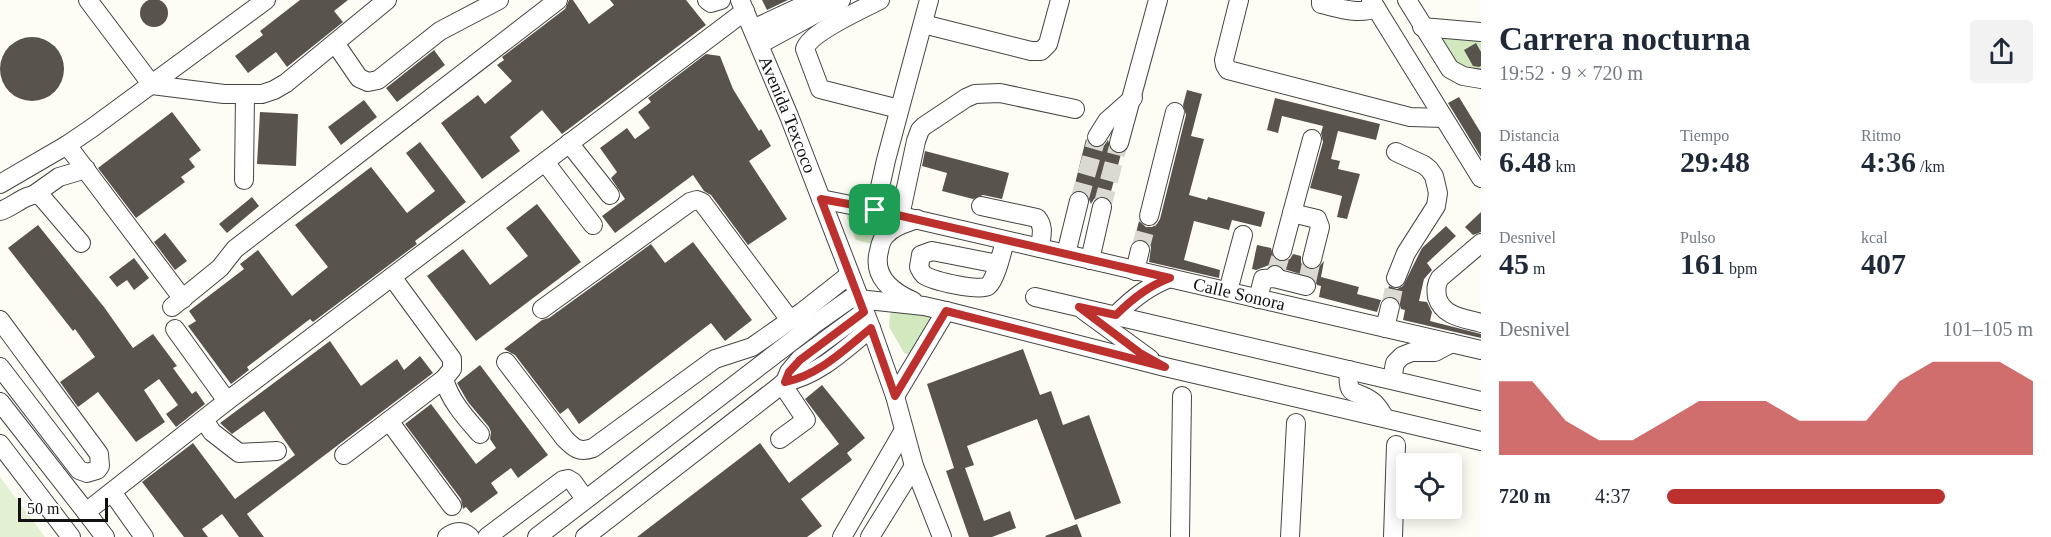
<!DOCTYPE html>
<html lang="es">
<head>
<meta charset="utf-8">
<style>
  body { margin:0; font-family:Georgia,serif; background:#f2f2f3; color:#1f2937; height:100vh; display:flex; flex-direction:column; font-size:22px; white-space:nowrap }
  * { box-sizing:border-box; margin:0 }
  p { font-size:20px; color:#747a83 }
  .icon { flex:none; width:33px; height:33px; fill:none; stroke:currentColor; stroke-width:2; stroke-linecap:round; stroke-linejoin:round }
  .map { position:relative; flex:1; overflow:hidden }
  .sheet { display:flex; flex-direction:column; background:#fff; width:570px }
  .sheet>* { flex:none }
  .tools { position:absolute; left:1396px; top:453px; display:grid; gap:12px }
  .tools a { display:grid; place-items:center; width:66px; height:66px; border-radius:6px; background:#fff; box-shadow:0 3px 15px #0003; font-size:30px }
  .scale { position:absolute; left:18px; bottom:15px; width:90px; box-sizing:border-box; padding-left:6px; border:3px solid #111; border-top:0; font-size:16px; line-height:21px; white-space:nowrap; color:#111; -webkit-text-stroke:4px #fff; paint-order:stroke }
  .pin { position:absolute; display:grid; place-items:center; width:51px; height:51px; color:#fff; margin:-26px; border-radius:12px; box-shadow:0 3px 9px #0006 }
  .round { display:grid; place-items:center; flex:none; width:63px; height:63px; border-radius:6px; background:#f2f2f3 }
  .head { display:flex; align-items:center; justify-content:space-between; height:102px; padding:0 18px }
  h1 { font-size:33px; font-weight:700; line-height:45px }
  .figures { display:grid; grid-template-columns:repeat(3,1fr); gap:9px; height:102px; padding:6px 18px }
  .figures div { display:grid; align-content:center }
  .figures b { font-size:30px; font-weight:700 }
  .figures small { font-size:16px; font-weight:400 }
  .figures p { font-size:16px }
  .chart { height:168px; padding:12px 18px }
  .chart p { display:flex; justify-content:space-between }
  .chart svg { width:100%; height:108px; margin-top:6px; fill:#bc312e; opacity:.7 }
  ul { padding:0 18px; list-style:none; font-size:20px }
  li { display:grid; grid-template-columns:96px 72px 1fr; align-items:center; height:45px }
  li i { height:15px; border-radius:8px; background:#bc312e }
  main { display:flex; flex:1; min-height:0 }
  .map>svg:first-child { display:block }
  .green { fill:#d2e9bf }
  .pitch { fill:#e3f0d1 }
  .building { fill:#59534e }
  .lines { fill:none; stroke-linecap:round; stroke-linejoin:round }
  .minor-tunnel { stroke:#dadad3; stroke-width:18; stroke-dasharray:18 9; stroke-linecap:butt }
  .minor-casing { stroke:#444; stroke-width:20 }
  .minor { stroke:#fff; stroke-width:18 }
  .route-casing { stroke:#fff; stroke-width:12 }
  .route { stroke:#bc312e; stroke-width:8 }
  .labels { text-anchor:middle; stroke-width:6; stroke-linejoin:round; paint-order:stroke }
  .street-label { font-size:18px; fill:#111; stroke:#fff }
</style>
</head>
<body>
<main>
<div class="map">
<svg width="1481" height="537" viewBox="0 0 1481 537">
  <rect width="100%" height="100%" fill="#fefdf5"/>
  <g class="green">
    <path d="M1438 38 1476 40 1481 42V70C1459 74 1449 54 1438 38Z"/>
    <polygon points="849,211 892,221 876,245 856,240 847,218"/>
    <polygon points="894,310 934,315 911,354 905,354 903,351 889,327 890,314"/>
  </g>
  <polygon class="pitch" points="0,477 45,537 0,537"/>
  <g class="building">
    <circle cx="154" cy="13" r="14"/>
    <polygon points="300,0 348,0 334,11 343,22 287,67 276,52 248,73 235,56 263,35 260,31"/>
    <polygon points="569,0 573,0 589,24 614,5 610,0 686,0 706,25 562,134 542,110 510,137 520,151 482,179 441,123 478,95 485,104 512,81 497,65 504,60 502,57 565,9"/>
    <polygon points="762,0 788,0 767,10"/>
    <circle cx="32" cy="69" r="32"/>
    <polygon points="1476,43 1481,52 1481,66 1479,67 1473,66 1464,50"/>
    <polygon points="434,50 445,65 397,102 386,88"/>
    <polygon points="706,54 720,56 733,89 759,131 761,129 771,146 749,161 787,219 748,245 711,195 704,191 693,175 615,233 602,216 625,199 611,178 617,172 600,148 627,128 635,139 650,128 638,112 651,102 648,98"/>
    <polygon points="1187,90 1202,94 1191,136 1204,139 1189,195 1207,200 1208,197 1265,212 1261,227 1232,220 1229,230 1194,221 1184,260 1220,270 1219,278 1149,262 1151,247 1148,242 1142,239 1134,241 1139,221 1146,227 1152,227 1157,224 1160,219 1186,115 1183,105"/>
    <polygon points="1459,97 1481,133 1481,157 1448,103"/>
    <polygon points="1275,98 1380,124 1376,140 1338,131 1331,159 1340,161 1338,169 1360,174 1347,219 1337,217 1342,196 1310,188 1323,142 1321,133 1323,126 1282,116 1278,133 1267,130"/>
    <polygon points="364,100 377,117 341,145 328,127"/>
    <polygon points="172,112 201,150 189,159 195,167 181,177 185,182 136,218 98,168"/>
    <polygon points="260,112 298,114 296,166 257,164"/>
    <polygon points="1086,139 1091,146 1096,148 1103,147 1108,140 1111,150 1121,154 1109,199 1099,196 1094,199 1091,204 1086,193 1081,190 1073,192"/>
    <polygon points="420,142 466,202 415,241 417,244 313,322 310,319 247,367 249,370 231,384 188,326 196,321 189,311 244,269 240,264 258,250 292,296 328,267 295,225 371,167 407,213 435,191 406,153"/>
    <polygon points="925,151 1009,173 1002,199 983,195 973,199 942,191 947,173 922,166"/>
    <polygon points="252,197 259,206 227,233 219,224"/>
    <polygon points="537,204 581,262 476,341 427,276 463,249 490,285 528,256 506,228"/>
    <polygon points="1481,212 1481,232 1473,235 1465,227"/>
    <polygon points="38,225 104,307 133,348 153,334 177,366 173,368 192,394 196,391 205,404 176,427 166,414 178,405 159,379 144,390 165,422 136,442 98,392 78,407 60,382 95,357 75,329 73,331 8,248"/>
    <polygon points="1446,226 1456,236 1427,263 1432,270 1424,279 1419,301 1427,302 1432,312 1430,321 1481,334 1481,338 1403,320 1405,310 1401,309 1398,299 1393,296 1386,296 1389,286 1397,289 1403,286 1422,248"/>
    <polygon points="165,233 187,261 175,270 154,242"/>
    <polygon points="693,242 752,320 725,341 711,323 579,424 568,408 560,414 515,355 504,349 542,320 549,318 651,244 665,263"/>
    <polygon points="1257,245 1271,248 1274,259 1280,262 1290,259 1293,254 1301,256 1301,263 1310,270 1316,270 1324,261 1321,277 1359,287 1357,294 1381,300 1377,312 1319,297 1321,286 1317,285 1313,278 1284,269 1279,265 1272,264 1256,270 1252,269"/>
    <polygon points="134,258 149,278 134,290 127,280 117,287 109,277"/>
    <polygon points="330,341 361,386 397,359 404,370 420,356 433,373 247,514 264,537 239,537 222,514 202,529 208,537 184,537 142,482 193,443 235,499 295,455 264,411 232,434 220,423"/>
    <polygon points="1023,349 1040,395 1051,391 1063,425 1089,415 1121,503 1075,520 1037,419 967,446 974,465 965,468 984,521 1010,511 1016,528 992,537 969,537 946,471 954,468 927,384"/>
    <polygon points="480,365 548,455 518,478 511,468 491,483 498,493 471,513 466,507 463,509 461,499 405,424 431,404 476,464 496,448 490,439 491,432 489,427 468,402 457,383"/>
    <polygon points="822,385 865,438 847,453 852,460 801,499 822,526 807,537 637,537 760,443 789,483 839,444 805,399"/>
    <polygon points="1077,524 1082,537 1046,537 1045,536"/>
  </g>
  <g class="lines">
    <g class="minor-tunnel">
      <polyline points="1079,201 1097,137"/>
      <polyline points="1102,207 1119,143"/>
      <polyline points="1140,250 1149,216"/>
      <polyline points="1275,275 1282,251"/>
      <polyline points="1307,282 1312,259"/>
      <polyline points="1390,307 1396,278"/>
    </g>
    <g class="minor-casing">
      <g id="minor">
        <polyline points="88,0 152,85 224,94 262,94 274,90 286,83 387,0"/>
        <polyline points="707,0 711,3 721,0"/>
        <path id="s1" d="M740 0 789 116 871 328 895 396 914 466 942 537"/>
        <path d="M880 0C863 9 810 32 805 49L820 89 899 109"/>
        <polyline points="1239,0 1224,60 1225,65 1228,70 1410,117 1443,118"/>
        <path d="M1321 0V4C1339 8 1358 15 1376 8"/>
        <polyline points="1371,0 1481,178"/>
        <polyline points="1407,0 1450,69 1463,76 1481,79"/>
        <polyline points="923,24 1031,51 1041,51 1048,44 1060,0"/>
        <polyline points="1422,27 1481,32"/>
        <polyline points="753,29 815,0"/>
        <polyline points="335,43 359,78 368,82 378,80 440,31 499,0"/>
        <polyline points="760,44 841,0"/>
        <polyline points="1097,137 1107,121 1133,98"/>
        <polyline points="569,143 610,195"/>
        <polyline points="1119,143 1158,0"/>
        <polyline points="67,145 183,299"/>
        <polyline points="1396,152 1424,165 1429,169 1434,176 1438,193 1436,206 1406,253 1396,278"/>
        <polyline points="545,162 593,225"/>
        <polyline points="244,180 245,95"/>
        <polyline points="0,184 67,145 92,128 266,0"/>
        <polyline points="35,194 59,177 86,169"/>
        <path id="s2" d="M821 199 875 210 1481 350"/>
        <path d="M981 206 1037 218C1045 227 1041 237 1040 248"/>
        <polyline points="875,210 886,160 929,0"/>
        <path d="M0 211C14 207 25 193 40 195L81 243"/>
        <polyline points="1292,213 1312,139"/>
        <polyline points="900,216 916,141 920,130 924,126 966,98 975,94 1000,93 1075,109"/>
        <polyline points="1149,216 1175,112"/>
        <path d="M1481 243 1440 278C1436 284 1436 289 1437 297 1443 317 1464 318 1481 323"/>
        <polyline points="1282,251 1292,213 1317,219 1320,227 1312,259"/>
        <polyline points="1066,254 1079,201"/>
        <polyline points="1090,260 1102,207"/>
        <path d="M998 264 932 251 921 255 919 267C921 271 921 272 924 275 933 281 981 292 988 286 996 279 1002 252 1005 241"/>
        <polyline points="1135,271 1140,250"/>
        <path d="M392 277 452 359V369L444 379C450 401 466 418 480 434"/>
        <polyline points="1274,278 1306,286"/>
        <polyline points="1228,291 1243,235"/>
        <polyline points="1035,297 1481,401"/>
        <polyline points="858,299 924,306 946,311 1165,367 1481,441"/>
        <polyline points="1258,299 1263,279 1274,278 1275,275"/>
        <path d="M913 301C892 292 872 277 879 251 880 245 882 238 887 234 895 225 907 223 917 219"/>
        <polyline points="172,307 220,268 235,249 558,0"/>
        <polyline points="542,309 690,202 697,200 702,202 790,320"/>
        <polyline points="1083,310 1150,359"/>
        <path d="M1116 315C1132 299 1148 286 1170 278"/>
        <polyline points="0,320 99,454 100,466 97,470 87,473 79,470 0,367"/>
        <polyline points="1385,328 1390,307"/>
        <polyline points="175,329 227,401"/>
        <path d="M506 362 565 439C574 448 579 453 593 448L715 359 752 347 802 312 849 275"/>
        <path d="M1349 370C1346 400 1356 388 1373 402 1378 406 1381 412 1385 418"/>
        <polyline points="1392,379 1395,363 1402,356 1412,352 1435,352 1452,343"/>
        <polyline points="785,382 789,372 800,359 864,312"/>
        <polyline points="895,396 946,311"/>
        <polyline points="0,402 86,512 227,401 745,11"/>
        <polyline points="204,420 212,432 239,453 277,451"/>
        <polyline points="389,421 452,506"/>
        <polyline points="780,439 806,420 782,384"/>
        <polyline points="0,444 71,537"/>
        <polyline points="344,455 444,379"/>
        <polyline points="112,492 144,537"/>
        <polyline points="86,512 105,537"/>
        <path d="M447 537C455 531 462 530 470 537"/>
        <polyline points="487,537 563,480 568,479 573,482 585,499"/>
        <polyline points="537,537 813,325 857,294"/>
        <path d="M585 537 785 382C819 375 844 350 871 328"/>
        <polyline points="842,537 904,430"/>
        <polyline points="870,537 914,466"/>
        <polyline points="1180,537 1182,396"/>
        <polyline points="1290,537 1296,423"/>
        <polyline points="1393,537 1396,445"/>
      </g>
    </g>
    <use href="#minor" class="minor"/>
  </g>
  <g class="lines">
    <g class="route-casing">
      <path id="route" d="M821 199 854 205 1170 278C1148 286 1132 299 1116 315L1079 307 1140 353 1165 367 946 311 895 396 871 328C844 350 819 375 785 382L789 372 800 360 864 312Z"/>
    </g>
    <use href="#route" class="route"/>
  </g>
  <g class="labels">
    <g class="street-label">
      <text dy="6" stroke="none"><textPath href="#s1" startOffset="124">Avenida Texcoco</textPath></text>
      <text dy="6" stroke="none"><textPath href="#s2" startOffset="429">Calle Sonora</textPath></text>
    </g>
  </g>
</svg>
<div class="tools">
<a><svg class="icon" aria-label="locate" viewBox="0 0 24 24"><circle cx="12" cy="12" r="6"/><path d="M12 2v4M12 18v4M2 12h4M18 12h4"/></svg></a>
</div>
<div class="scale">50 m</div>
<div class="pin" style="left:875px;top:210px;background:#1e9e55"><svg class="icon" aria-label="arrive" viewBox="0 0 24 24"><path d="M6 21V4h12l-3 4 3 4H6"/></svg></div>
</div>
<section class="sheet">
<div class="head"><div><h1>Carrera nocturna</h1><p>19:52 · 9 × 720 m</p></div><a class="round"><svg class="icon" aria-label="share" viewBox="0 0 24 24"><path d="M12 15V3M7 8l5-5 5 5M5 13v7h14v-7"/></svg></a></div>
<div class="figures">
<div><p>Distancia</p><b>6.48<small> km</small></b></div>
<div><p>Tiempo</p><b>29:48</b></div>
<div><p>Ritmo</p><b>4:36<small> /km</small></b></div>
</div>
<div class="figures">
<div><p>Desnivel</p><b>45<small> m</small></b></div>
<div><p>Pulso</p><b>161<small> bpm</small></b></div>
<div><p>kcal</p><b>407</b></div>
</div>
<div class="chart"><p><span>Desnivel</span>101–105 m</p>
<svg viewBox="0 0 160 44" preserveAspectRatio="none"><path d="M0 44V14L10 14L20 30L30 38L40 38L50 30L60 22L70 22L80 22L90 30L100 30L110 30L120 14L130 6L140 6L150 6L160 14V44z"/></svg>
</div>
<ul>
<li><b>720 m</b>4:37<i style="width:76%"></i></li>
</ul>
</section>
</main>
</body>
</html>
